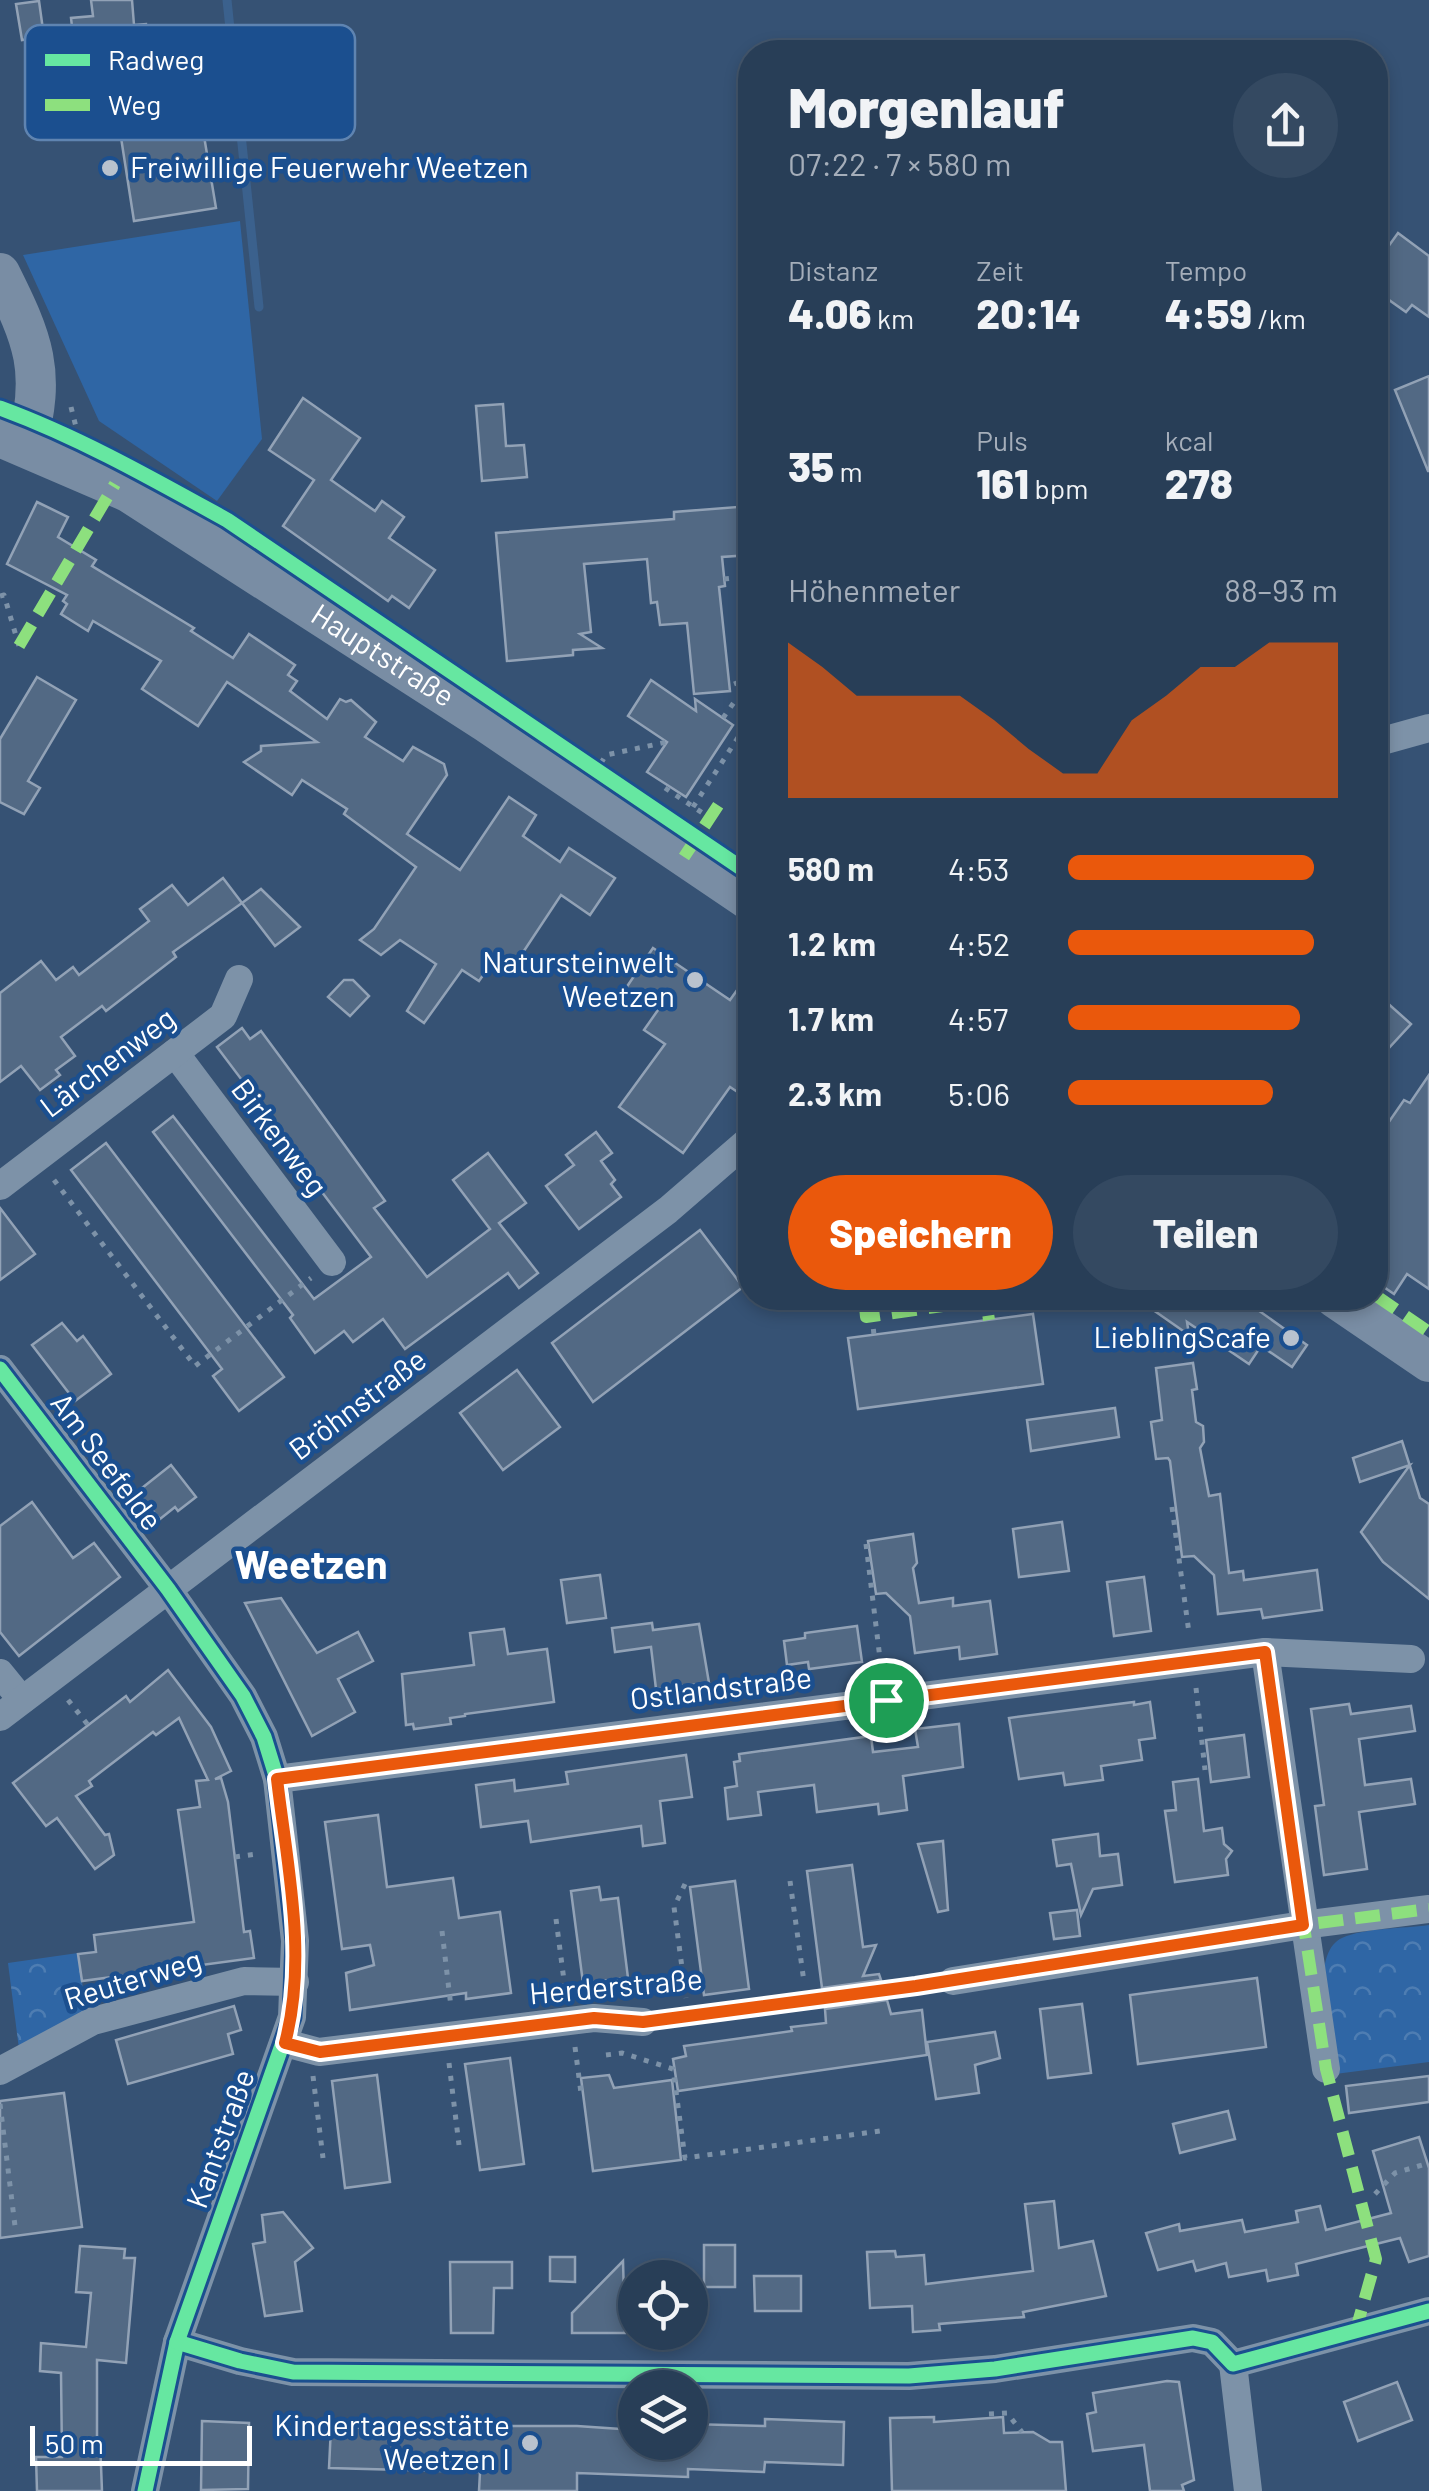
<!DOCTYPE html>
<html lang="de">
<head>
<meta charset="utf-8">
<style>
  body { margin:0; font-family:Barlow,sans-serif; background:#344961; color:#f1f3f6; height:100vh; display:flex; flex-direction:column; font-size:38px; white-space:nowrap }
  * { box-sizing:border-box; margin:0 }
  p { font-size:32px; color:#a5aeba }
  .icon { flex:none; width:55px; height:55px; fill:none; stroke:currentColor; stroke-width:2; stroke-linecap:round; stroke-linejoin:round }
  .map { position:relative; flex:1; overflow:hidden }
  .sheet { position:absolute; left:738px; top:40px; width:650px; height:1270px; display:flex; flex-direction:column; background:#283e57; border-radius:40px; box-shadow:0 5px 15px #0003,0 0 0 2px #44576d }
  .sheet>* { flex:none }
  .controls { position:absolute; left:618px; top:2260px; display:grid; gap:20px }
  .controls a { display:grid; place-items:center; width:90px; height:90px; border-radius:50%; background:#283e57; box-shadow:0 5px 15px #0003,0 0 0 2px #44576d; font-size:50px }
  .scale { position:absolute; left:30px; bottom:25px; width:222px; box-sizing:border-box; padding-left:10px; border:5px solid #fff; border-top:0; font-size:28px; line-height:35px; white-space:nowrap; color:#fff; -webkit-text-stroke:8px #1b4f8f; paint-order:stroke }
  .pin { position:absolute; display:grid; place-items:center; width:85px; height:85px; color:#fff; margin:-42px; border:5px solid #fff; border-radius:50%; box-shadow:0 2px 10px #0007 }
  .round { display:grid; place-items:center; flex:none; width:105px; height:105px; border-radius:52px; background:#344961 }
  .summary { display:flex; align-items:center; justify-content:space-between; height:170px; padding:0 50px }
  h1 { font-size:55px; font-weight:800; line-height:75px }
  .metrics { display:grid; grid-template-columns:repeat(3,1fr); gap:15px; height:170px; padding:10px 50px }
  .metrics div { display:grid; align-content:center }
  .metrics b { font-size:42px; font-weight:800 }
  .metrics small { font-size:28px; font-weight:400 }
  .metrics p { font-size:28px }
  .chart { height:280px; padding:20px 50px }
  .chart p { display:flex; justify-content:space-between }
  .chart svg { width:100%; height:180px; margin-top:10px; fill:#ea580c; opacity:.7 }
  .button { display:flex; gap:20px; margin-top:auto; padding:20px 50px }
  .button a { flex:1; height:115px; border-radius:60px; background:#ea580c; color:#fff; font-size:40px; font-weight:800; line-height:115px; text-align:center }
  .button a+a { background:#344961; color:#f1f3f6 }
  ul { padding:0 50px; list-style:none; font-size:32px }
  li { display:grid; grid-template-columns:160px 120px 1fr; align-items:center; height:75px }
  li i { height:25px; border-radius:12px; background:#ea580c }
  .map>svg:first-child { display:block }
  .grass { fill:#2f66a5 }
  .park { fill:url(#park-crowns) }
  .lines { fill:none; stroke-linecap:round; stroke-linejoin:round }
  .stream { stroke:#3b618d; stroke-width:9 }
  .building { fill:#526984; stroke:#92a2b6; stroke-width:2.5 }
  .path { stroke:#7d92a8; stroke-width:5; stroke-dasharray:5 8; stroke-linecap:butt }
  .lane { stroke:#7d92a8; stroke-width:14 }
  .street { stroke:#7d92a8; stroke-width:28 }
  .secondary { stroke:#798da4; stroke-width:40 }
  .quiet { stroke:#8de07e; stroke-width:12; stroke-dasharray:25 12; stroke-linecap:butt }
  .cycleway-casing { stroke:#1b4f8f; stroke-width:21 }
  .cycleway { stroke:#66e7a1; stroke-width:15 }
  .route-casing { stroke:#fff; stroke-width:20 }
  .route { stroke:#ea580c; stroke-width:12 }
  .poi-dot { fill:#b9c2ce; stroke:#1b4f8f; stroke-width:4 }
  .labels { text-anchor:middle; stroke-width:9; stroke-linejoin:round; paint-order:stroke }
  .poi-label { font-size:30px; fill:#fff; stroke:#1b4f8f; text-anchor:end }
  .street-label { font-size:30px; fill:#fff; stroke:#1b4f8f }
  .district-label { font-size:40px; font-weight:bold; fill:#fff; stroke:#1b4f8f }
  .key { fill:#1b4f8f; stroke:#5f84b1; stroke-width:2.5 }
  .key-label { font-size:28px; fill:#fff }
</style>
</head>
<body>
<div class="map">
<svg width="1429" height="2491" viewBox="0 0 1429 2491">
  <defs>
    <pattern id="park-crowns" width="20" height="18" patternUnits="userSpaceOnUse" patternTransform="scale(2.5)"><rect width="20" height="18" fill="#2f66a5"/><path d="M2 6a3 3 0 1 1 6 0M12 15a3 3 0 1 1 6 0" fill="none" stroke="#4e7db2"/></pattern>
  </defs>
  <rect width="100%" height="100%" fill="#365274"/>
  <polygon class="grass" points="240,221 262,439 217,501 99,421 23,255"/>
  <g class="park">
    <path d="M1429 1925V2062L1335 2074C1331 2042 1307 1954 1342 1938 1367 1927 1402 1929 1429 1925Z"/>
    <polygon points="78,1953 87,2017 19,2049 8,1963"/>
  </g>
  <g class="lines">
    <polyline class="stream" points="227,0 259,307"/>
  </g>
  <g class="building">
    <polygon points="91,0 132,0 134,25 146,24 151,75 100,80 96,42 74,44 71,18 93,16"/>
    <polygon points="39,1 44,37 22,40 16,4"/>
    <polygon points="201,118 216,208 134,221 120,131"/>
    <polygon points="1398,233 1429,256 1429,317 1412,305 1406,312 1375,290 1375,265"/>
    <polygon points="1429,376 1429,471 1428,471 1395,390"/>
    <polygon points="303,398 360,438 331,480 375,511 382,501 404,517 389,538 435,570 409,608 392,596 388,601 283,526 314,480 269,450"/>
    <polygon points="503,404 506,446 524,445 527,477 482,481 476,406"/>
    <polygon points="37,502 68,517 58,537 96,560 92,566 194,628 191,631 233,658 249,634 295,665 288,675 297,681 290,691 327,719 340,699 346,702 351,700 376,722 365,737 403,761 413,747 444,764 447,775 407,834 460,870 509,797 536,815 523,836 560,862 569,848 615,878 590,915 561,895 510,972 493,961 479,981 462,970 424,1023 407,1011 436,964 400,940 381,955 360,940 374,929 416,867 344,814 347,809 302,780 292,795 244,762 261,751 261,746 317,742 227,682 198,726 142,689 161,661 93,621 88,631 61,614 67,604 63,601 67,595 7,564"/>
    <polygon points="750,506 750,555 722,557 725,586 719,587 730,691 694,694 687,623 660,625 657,602 651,603 647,559 584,564 591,632 580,634 602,648 573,650 573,655 507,661 496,533 674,519 674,512"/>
    <polygon points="37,677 76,700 28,781 40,788 24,814 0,802 0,739"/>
    <polygon points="651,680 696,711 695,699 733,725 686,797 647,772 667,742 628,716"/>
    <polygon points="223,878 242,903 173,952 176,957 106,1011 102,1006 61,1037 75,1056 56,1070 60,1075 40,1090 21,1066 0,1082 0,993 41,961 56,980 73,967 79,975 149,921 140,909 172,885 188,905"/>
    <polygon points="261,889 300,927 275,946 242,903"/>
    <polygon points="653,948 730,1000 750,972 750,1077 736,1091 730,1087 683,1153 619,1107 665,1044 644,1030 658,1010 626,988"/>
    <polygon points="344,980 353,980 369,996 350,1016 328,997"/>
    <polygon points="1375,992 1411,1024 1375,1063"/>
    <polygon points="242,1028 250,1039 261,1031 309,1096 385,1201 374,1208 427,1277 490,1229 453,1180 488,1153 526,1203 499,1223 538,1273 519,1288 508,1273 405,1349 383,1319 353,1342 344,1331 315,1353 290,1318 293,1315 153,1132 173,1116 314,1299 371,1257 303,1167 306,1165 217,1047"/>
    <polygon points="1429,1075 1429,1289 1407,1274 1394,1294 1375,1281 1375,1142 1404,1100 1410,1103"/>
    <polygon points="596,1132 612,1153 601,1161 615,1180 611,1184 621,1197 579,1229 546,1186 574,1165 566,1155"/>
    <polygon points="106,1143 284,1377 239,1411 213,1376 222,1369 71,1170"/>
    <polygon points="0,1208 35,1254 0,1280"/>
    <polygon points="700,1230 743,1287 593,1402 552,1343"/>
    <polygon points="1136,1298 1241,1298 1307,1345 1292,1367 1261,1346 1249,1364 1187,1322 1189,1335"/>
    <polygon points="1033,1314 1043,1384 858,1409 848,1338"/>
    <polygon points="62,1323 77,1341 83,1336 111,1374 75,1401 32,1345"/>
    <polygon points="1193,1363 1197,1389 1192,1390 1196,1422 1203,1426 1204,1442 1200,1448 1209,1496 1220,1494 1229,1573 1243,1571 1244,1580 1317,1570 1322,1610 1263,1618 1261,1609 1218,1614 1214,1575 1194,1556 1182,1557 1170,1461 1168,1458 1156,1459 1151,1422 1162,1420 1156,1368"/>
    <polygon points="517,1370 560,1427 503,1470 460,1413"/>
    <polygon points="1115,1408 1119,1437 1031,1451 1027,1420"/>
    <polygon points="1402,1441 1420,1498 1429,1504 1429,1599 1383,1562 1361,1532 1410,1465 1360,1482 1353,1458"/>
    <polygon points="171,1465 196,1497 178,1511 175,1507 160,1519 137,1492"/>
    <polygon points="32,1502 73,1558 94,1543 120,1577 19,1656 0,1632 0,1526"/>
    <polygon points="1062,1522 1069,1571 1019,1577 1013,1529"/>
    <polygon points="913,1534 917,1563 913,1568 919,1603 953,1598 953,1606 990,1601 997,1654 960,1659 959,1647 915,1653 910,1616 886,1593 876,1594 868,1541"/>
    <polygon points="600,1575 606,1618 567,1623 561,1580"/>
    <polygon points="1144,1577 1151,1631 1114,1636 1107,1582"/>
    <polygon points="281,1598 317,1653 358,1632 373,1661 338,1679 355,1712 312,1736 245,1603"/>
    <polygon points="652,1623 653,1630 699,1624 709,1683 656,1689 651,1647 615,1652 612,1628"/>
    <polygon points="857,1626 862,1662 809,1669 808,1662 787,1665 784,1641 805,1638 805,1633"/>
    <polygon points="504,1629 508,1654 547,1649 554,1702 465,1714 465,1716 450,1718 451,1724 414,1729 413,1724 406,1725 402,1674 474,1665 470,1633"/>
    <polygon points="168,1670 211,1727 231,1771 215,1779 221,1778 228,1802 244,1932 250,1931 254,1958 82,1981 78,1954 96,1952 94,1935 194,1922 178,1810 200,1807 196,1781 208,1780 179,1718 156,1735 153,1732 89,1781 92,1786 76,1796 105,1835 109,1834 114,1855 95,1869 57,1818 46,1826 13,1783 126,1696 130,1702"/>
    <polygon points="1134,1702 1134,1705 1150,1702 1155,1738 1139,1740 1142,1760 1101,1766 1103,1780 1065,1785 1063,1773 1019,1779 1009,1718"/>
    <polygon points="1349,1704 1351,1714 1411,1706 1415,1731 1359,1739 1365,1785 1411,1779 1415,1804 1359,1812 1367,1869 1324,1875 1315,1806 1324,1805 1311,1709"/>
    <polygon points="959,1724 963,1767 903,1776 907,1810 879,1814 878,1804 817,1812 814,1785 758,1792 761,1815 728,1819 725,1788 737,1786 734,1762 740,1761 739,1754 871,1736 873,1752 918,1747 915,1729"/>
    <polygon points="1244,1735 1249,1777 1211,1782 1206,1740"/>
    <polygon points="686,1755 692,1797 660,1801 665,1843 643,1846 641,1826 531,1842 528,1821 481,1827 476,1785 514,1780 515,1791 568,1784 566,1772"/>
    <polygon points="1198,1779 1204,1831 1222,1828 1224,1844 1232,1851 1226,1859 1228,1875 1175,1882 1165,1811 1176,1810 1173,1782"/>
    <polygon points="378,1815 387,1887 453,1878 459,1918 500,1912 511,1993 466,1999 466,1993 350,2010 346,1973 374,1965 370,1945 342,1949 325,1822"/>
    <polygon points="1098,1834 1100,1856 1118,1854 1122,1885 1093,1889 1081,1915 1071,1864 1057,1866 1053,1840"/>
    <polygon points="943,1841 948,1910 938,1912 918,1844"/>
    <polygon points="852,1865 863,1947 876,1945 863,1976 879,1974 881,1980 822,1988 807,1871"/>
    <polygon points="735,1881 749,1989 704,1995 690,1887"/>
    <polygon points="599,1887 601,1900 618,1898 628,1978 583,1983 571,1891"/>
    <polygon points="1077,1910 1080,1936 1054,1939 1050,1913"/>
    <polygon points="1257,1978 1266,2047 1138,2064 1130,1995"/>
    <polygon points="887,2000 891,2014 922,2010 927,2055 678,2091 673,2059 686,2056 684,2046 792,2031 791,2027 826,2023 825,2009"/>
    <polygon points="1082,2004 1091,2073 1048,2078 1040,2009"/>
    <polygon points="234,2006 241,2030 228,2034 233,2054 128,2084 116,2040"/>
    <polygon points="995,2032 1000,2058 975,2065 979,2093 936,2099 927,2042"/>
    <polygon points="510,2058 524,2164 480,2170 465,2064"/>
    <polygon points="377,2075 390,2182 345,2188 332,2081"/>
    <polygon points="609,2075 614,2088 672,2080 681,2160 593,2171 581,2078"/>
    <polygon points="1429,2076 1429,2102 1349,2113 1346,2086"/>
    <polygon points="64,2093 82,2227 0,2238 0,2101"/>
    <polygon points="1228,2111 1235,2139 1180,2153 1173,2124"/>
    <polygon points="1419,2137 1429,2168 1429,2256 1409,2262 1400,2238 1296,2264 1298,2275 1268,2281 1266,2270 1229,2277 1226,2263 1196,2271 1193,2261 1158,2270 1146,2233 1179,2224 1180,2231 1242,2220 1245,2232 1298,2222 1296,2211 1320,2206 1326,2230 1391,2213 1373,2151"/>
    <polygon points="1054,2201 1059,2248 1093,2241 1106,2296 1023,2312 1024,2317 939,2324 940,2330 913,2332 912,2306 870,2308 867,2252 895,2251 896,2257 924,2255 926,2284 1033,2271 1025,2204"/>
    <polygon points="283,2212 313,2248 295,2262 302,2311 265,2316 253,2244 265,2242 262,2215"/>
    <rect x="704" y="2245" width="31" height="42"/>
    <polygon points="80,2246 125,2249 124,2258 135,2258 126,2363 97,2360 97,2440 100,2440 102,2491 37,2491 36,2457 62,2457 61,2373 40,2371 41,2343 86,2347 91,2293 76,2292"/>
    <polygon points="550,2257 575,2257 575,2282 550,2281"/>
    <polygon points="623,2261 625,2333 572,2333 572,2313"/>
    <polygon points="450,2262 512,2262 512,2288 494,2288 493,2333 451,2333"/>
    <polygon points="754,2276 801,2276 801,2311 755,2311"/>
    <polygon points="1167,2381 1179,2382 1194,2480 1182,2485 1184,2491 1150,2491 1144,2445 1093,2451 1087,2414 1096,2412 1093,2393"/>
    <polygon points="1397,2382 1412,2420 1358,2441 1344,2402"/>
    <polygon points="934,2417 934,2422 1003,2417 1004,2433 1033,2432 1050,2442 1062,2442 1066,2491 892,2491 890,2418"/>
    <polygon points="765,2419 844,2422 843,2465 765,2462 764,2472 688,2469 688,2477 577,2473 577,2491 479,2491 480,2472 329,2468 331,2427 480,2431 480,2426 577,2426 635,2430 635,2442 690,2442 690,2424 765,2426"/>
    <polygon points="202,2421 249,2423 248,2489 201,2490"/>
  </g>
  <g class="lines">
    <g class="path">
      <polyline points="71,407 78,435"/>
      <polyline points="724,579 750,576"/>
      <polyline points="0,596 4,595 19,646"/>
      <polyline points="734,684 750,678"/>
      <polyline points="723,718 737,698 745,703 750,696"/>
      <polyline points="601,763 606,755 667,742"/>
      <polyline points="665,788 710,818"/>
      <polyline points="693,807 750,719"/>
      <polyline points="54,1180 195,1366 311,1278"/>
      <polyline points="1286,1298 1304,1310"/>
      <polyline points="872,1316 874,1335"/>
      <polyline points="1172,1507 1189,1633"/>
      <polyline points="866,1544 882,1675"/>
      <polyline points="1196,1688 1205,1770"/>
      <polyline points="68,1700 88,1725"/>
      <polyline points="235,1857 257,1854"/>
      <polyline points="790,1881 804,1982"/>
      <polyline points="685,1884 674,1907 686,1998"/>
      <polyline points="556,1919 566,1996"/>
      <polyline points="442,1931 451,2007"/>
      <polyline points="575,2047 581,2093"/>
      <polyline points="606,2055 622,2053 673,2069 685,2158 887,2130"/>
      <polyline points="449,2063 459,2145"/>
      <polyline points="313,2076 323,2158"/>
      <polyline points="0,2104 15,2226"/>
      <polyline points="1375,2194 1395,2173 1429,2163"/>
      <polyline points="989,2414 1007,2413 1022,2432"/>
    </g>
    <polyline class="lane" points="643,2022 953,1981"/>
    <g class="street">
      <polyline points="1375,743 1429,728"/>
      <polyline points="175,1053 332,1262"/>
      <polyline points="0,1186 223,1016 239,979"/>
      <polyline points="0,1369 168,1589 243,1696 264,1737 277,1779 295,1941 292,2017 177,2342 145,2491"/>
      <polyline points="1265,1652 1326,2069"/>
      <polyline points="0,1673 22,1700"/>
      <polyline points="0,1717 668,1210 750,1139"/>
      <polyline points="277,1779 1265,1652 1411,1659"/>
      <polyline points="953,1981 1303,1925 1429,1909"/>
      <polyline points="285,2043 319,2052 594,2018 643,2022"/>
      <polyline points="0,2071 93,2021 244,1981 295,1982"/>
      <polyline points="177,2342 240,2361 293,2372 909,2376 995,2369 1193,2338 1212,2342 1233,2364 1429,2311"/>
      <polyline points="1233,2364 1248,2491"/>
    </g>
    <g class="secondary">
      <path d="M0 273C33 339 47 372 26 446"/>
      <path id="s1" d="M0 437 128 492 487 723 750 901"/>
      <polyline points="1335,1298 1429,1362"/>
    </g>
    <g class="quiet">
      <polyline points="19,646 115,484"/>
      <polyline points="684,857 723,798"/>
      <polyline points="1375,1295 1429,1332"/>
      <polyline points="865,1306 866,1317 986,1300 989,1320"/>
      <polyline points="1285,1804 1326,2069 1376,2259 1355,2333"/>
      <polyline points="953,1981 1303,1925 1429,1909"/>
    </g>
    <g class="cycleway-casing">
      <g id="cycleway">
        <path d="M0 408C79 437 153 479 227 520L750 874"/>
        <polyline points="0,1369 168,1589 243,1696 264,1737 277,1779 295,1941 292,2017 177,2342 145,2491"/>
        <polyline points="177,2342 240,2361 293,2372 909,2376 995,2369 1193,2338 1212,2342 1233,2364 1429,2311"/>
      </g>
    </g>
    <use href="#cycleway" class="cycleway"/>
  </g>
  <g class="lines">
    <g class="route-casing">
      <path id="route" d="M1265 1652 1303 1925 916 1986 643 2022 594 2018 320 2052 285 2043C308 1957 287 1865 277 1779Z"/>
    </g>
    <use href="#route" class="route"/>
  </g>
  <g class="poi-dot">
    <circle cx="110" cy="168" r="10"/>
    <circle cx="695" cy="980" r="10"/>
    <circle cx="1291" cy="1338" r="10"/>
    <circle cx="530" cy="2443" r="10"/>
  </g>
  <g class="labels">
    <g class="poi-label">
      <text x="130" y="178" text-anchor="start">Freiwillige Feuerwehr Weetzen</text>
      <text x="675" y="973">Natursteinwelt<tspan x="675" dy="34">Weetzen</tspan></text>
      <text x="1271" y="1348">LieblingScafe</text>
      <text x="510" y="2436">Kindertagesstätte<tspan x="510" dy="34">Weetzen I</tspan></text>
    </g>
    <g class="street-label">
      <text dy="10" stroke="none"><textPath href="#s1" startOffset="442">Hauptstraße</textPath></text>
      <text transform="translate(108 1063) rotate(-37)" y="10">Lärchenweg</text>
      <text transform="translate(279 1138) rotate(53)" y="10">Birkenweg</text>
      <text transform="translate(358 1405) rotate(-37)" y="10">Bröhnstraße</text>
      <text transform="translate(106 1462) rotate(53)" y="10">Am Seefelde</text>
      <text transform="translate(721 1689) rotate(-7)" y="10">Ostlandstraße</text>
      <text transform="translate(133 1980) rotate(-17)" y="10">Reuterweg</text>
      <text transform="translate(616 1987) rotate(-5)" y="10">Herderstraße</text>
      <text transform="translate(221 2139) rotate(-70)" y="10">Kantstraße</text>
    </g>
    <g class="district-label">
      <text x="311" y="1579">Weetzen</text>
    </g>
  </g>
  <rect x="25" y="25" width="330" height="115" rx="15" class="key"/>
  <rect x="45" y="54" width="45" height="12" fill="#66e7a1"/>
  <rect x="45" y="99" width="45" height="12" fill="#8de07e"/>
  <g class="key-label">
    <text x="108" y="70">Radweg</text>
    <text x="108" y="115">Weg</text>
  </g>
</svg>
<div class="controls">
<a><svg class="icon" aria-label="locate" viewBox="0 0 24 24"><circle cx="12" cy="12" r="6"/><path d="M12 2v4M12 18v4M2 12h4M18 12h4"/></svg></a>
<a><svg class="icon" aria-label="layers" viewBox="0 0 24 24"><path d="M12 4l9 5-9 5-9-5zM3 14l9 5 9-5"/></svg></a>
</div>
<div class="scale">50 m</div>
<div class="pin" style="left:886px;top:1700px;background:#1e9e55"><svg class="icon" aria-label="arrive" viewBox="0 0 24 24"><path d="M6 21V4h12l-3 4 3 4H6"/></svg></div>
<section class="sheet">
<div class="summary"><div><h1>Morgenlauf</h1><p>07:22 · 7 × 580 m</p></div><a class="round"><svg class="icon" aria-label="share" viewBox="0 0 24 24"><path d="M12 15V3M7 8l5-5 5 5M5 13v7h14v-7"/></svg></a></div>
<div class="metrics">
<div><p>Distanz</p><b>4.06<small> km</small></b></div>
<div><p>Zeit</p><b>20:14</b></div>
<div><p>Tempo</p><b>4:59<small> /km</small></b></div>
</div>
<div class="metrics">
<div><b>35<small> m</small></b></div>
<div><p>Puls</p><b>161<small> bpm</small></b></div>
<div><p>kcal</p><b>278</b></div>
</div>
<div class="chart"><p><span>Höhenmeter</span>88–93 m</p>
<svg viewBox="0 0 160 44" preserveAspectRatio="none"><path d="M0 44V6L10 12L20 19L30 19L40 19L50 19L60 25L70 32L80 38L90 38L100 25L110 19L120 12L130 12L140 6L150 6L160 6V44z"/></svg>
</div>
<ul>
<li><b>580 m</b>4:53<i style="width:91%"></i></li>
<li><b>1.2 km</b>4:52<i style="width:91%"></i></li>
<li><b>1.7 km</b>4:57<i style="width:86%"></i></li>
<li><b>2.3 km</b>5:06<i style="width:76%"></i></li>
</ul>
<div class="button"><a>Speichern</a><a>Teilen</a></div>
</section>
</div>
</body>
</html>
